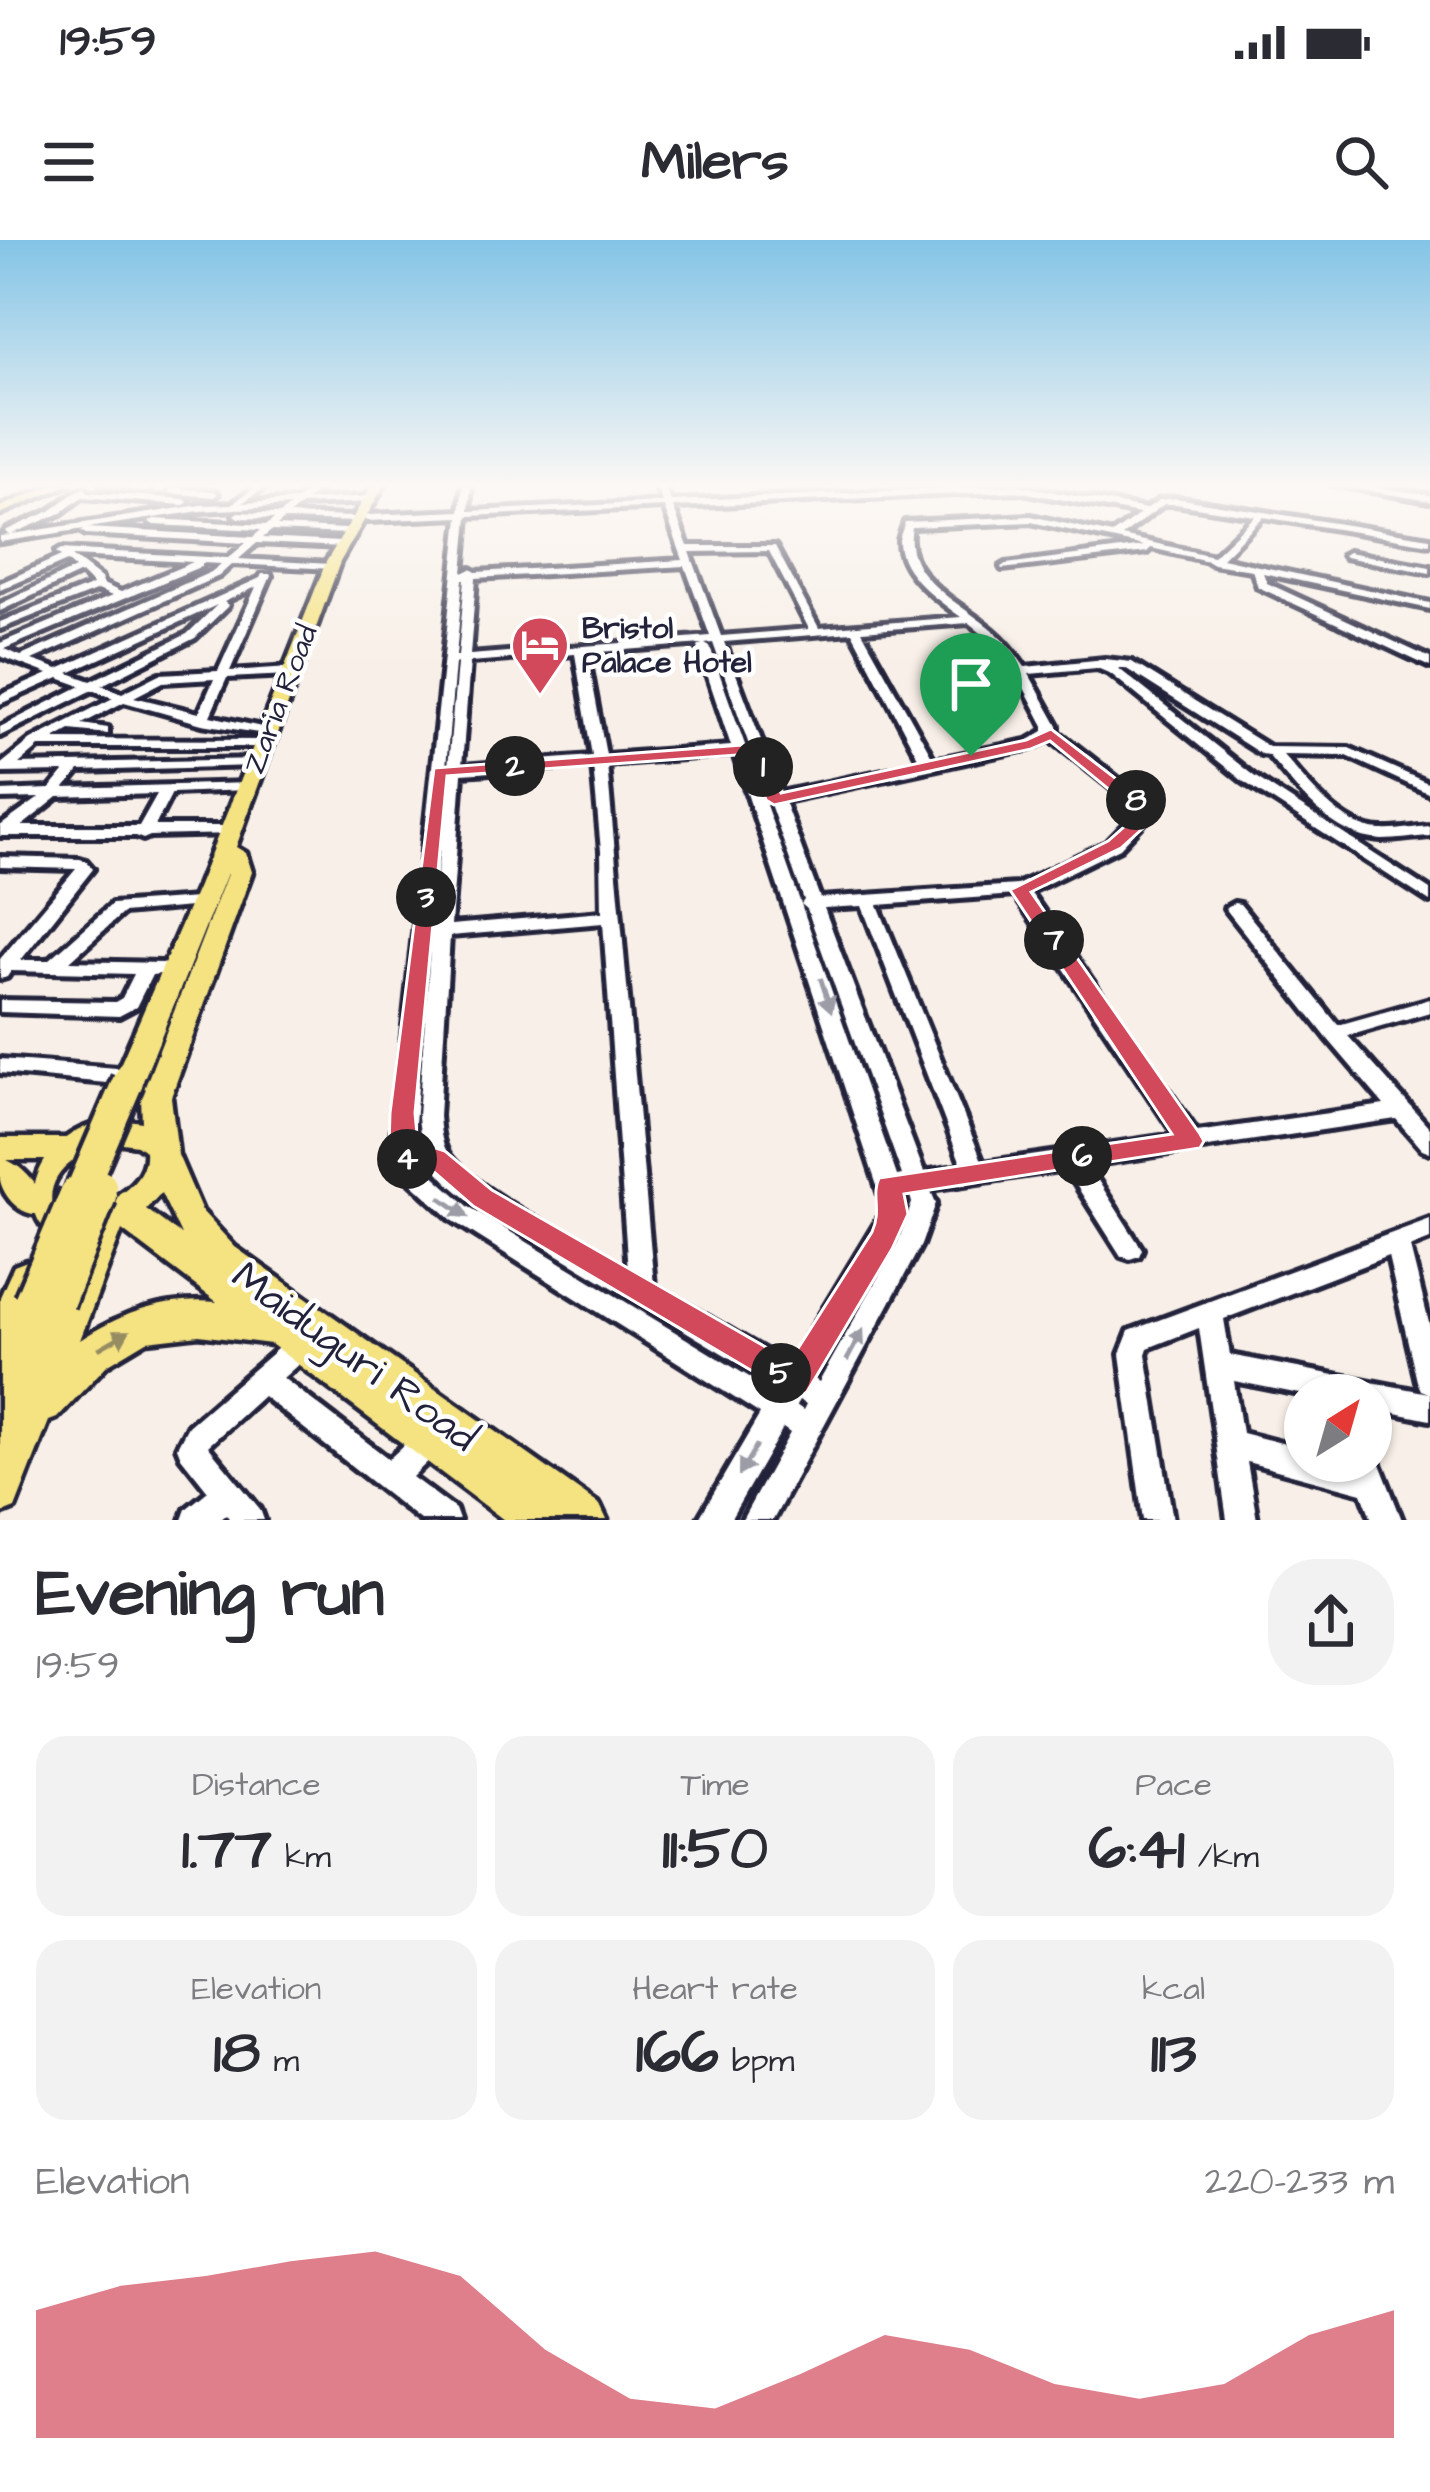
<!DOCTYPE html>
<html lang="en">
<head>
<meta charset="utf-8">
<style>
  body { margin:0; font-family:"Architects Daughter",sans-serif; background:#f2f2f3; color:#2b2b33; height:100vh; display:flex; flex-direction:column; font-size:45px; white-space:nowrap }
  * { box-sizing:border-box; margin:0 }
  p { font-size:39px; color:#7c7c81 }
  .icon { flex:none; width:66px; height:66px; fill:none; stroke:currentColor; stroke-width:2; stroke-linecap:round; stroke-linejoin:round }
  .map { position:relative; height:1280px; overflow:hidden }
  .side { display:flex; flex-direction:column; background:#fff; flex:1 }
  .side>* { flex:none }
  .needle { width:78px; rotate:37deg }
  .tools { position:absolute; left:1284px; top:1134px; display:grid; gap:24px }
  .tools a { display:grid; place-items:center; width:108px; height:108px; border-radius:50%; background:#fff; box-shadow:0 3px 9px #0004; font-size:60px }
  .pin { position:absolute; display:grid; place-items:center; width:102px; height:102px; color:#fff; margin:-123px -51px; border-radius:50% 50% 50% 0; rotate:-45deg; box-shadow:0 0 12px #0007 }
  .pin .icon { rotate:45deg }
  .km { position:absolute; width:60px; height:60px; margin:-30px; border-radius:50%; background:#222; color:#fff; font-size:33px; line-height:60px; text-align:center }
  .round { display:grid; place-items:center; flex:none; width:126px; height:126px; border-radius:48px; background:#f2f2f3 }
  .headline { display:flex; align-items:center; justify-content:space-between; height:204px; padding:0 36px }
  h1 { font-size:66px; font-weight:700; line-height:90px }
  .stats { display:grid; grid-template-columns:repeat(3,1fr); gap:18px; height:204px; padding:12px 36px }
  .stats div { display:grid; align-content:center; border-radius:30px; background:#f2f2f3; text-align:center }
  .stats b { font-size:60px; font-weight:700 }
  .stats small { font-size:33px; font-weight:400 }
  .stats p { font-size:33px }
  .chart { height:336px; padding:24px 36px }
  .chart p { display:flex; justify-content:space-between }
  .chart svg { width:100%; height:216px; margin-top:12px; fill:#d1495b; opacity:.7 }
  .status { display:flex; justify-content:space-between; align-items:center; height:84px; padding:0 60px; background:#fff; direction:ltr }
  .status svg { height:33px; fill:currentColor }
  header { display:flex; justify-content:space-between; align-items:center; height:156px; padding:0 36px; background:#fff; font-size:54px; font-weight:700 }
  .map>svg:first-child { display:block }
  .lines { fill:none; stroke-linecap:round; stroke-linejoin:round }
  .minor-casing { stroke:#22223b; stroke-width:10 }
  .major-casing { stroke:#22223b; stroke-width:9 }
  .highway-casing { stroke:#22223b; stroke-width:9 }
  .minor { fill:#fff; fill-rule:evenodd }
  .major { fill:#f5e382; fill-rule:evenodd }
  .highway { fill:#f5e382; fill-rule:evenodd }
  .highway-bridge-far1-casing { stroke:#22223b; stroke-width:39; stroke-linecap:butt }
  .highway-bridge-casing { stroke:#22223b; stroke-width:46; stroke-linecap:butt }
  .highway-bridge-far1 { stroke:#f5e382; stroke-width:30 }
  .highway-bridge { stroke:#f5e382; stroke-width:38 }
  .oneway { fill:#9c9ca7 }
  .oneway2 { fill:#968c62 }
  .route { fill:#d1495b; stroke:#fff; stroke-width:3; fill-rule:evenodd }
  .labels { text-anchor:middle; stroke-width:9; stroke-linejoin:round; paint-order:stroke }
  .far-poi-label { font-size:30px; font-weight:bold; fill:#22223b; stroke:#fff; text-anchor:start }
  .far-street-label { font-size:30px; fill:#22223b; stroke:#fff }
  .near-street-label { font-size:42px; fill:#22223b; stroke:#fff }
</style>
</head>
<body>
<div class="status"><b>19:59</b><svg viewBox="0 0 49 12"><path d="M0 12V9h3v3zM5 12V6h3v6zM10 12V3h3v9zM15 12V0h3v12zM26 1h20v11H26zM47 4h2v5h-2z"/></svg></div>
<header><svg class="icon" aria-label="menu" viewBox="0 0 24 24"><path d="M4 6h16M4 12h16M4 18h16"/></svg>Milers<svg class="icon" aria-label="search" viewBox="0 0 24 24"><circle cx="10" cy="10" r="6"/><path d="M15 15l6 6"/></svg></header>
<div class="map">
<svg width="1430" height="1280" viewBox="0 0 1430 1280">
  <rect width="100%" height="100%" fill="#f8f0e8"/>
  <filter id="ink" filterUnits="userSpaceOnUse"><feTurbulence type="fractalNoise" baseFrequency=".00833" numOctaves="2"/><feDisplacementMap in="SourceGraphic" scale="24" xChannelSelector="R" yChannelSelector="G"/><feConvolveMatrix kernelMatrix="1 2 1 2 8 2 1 2 1" color-interpolation-filters="sRGB"/></filter>
  <g filter="url(#ink)">
    <g class="lines">
      <g class="minor-casing">
        <g id="minor">
          <polygon points="101,244 130,244 150,249 146,252"/>
          <path d="M259 244H270L242 263 297 260 315 244H325L308 260 369 256 373 259 369 262 301 265 290 275 355 277 358 278V282L284 280 277 286 347 289 352 292 350 294 271 291 263 298 341 302 344 303V307L257 303 239 319 331 324 335 325V329L232 324 219 336 32 420 58 429 260 338 262 334H270L271 336 230 431 290 427 296 431 290 435 227 438 210 476 271 489V495L202 484 124 462 82 484 108 488V494L70 490 54 499 262 500 269 504 267 507H39L19 524 260 519 262 522 255 526 79 531 65 548 251 543 253 546 251 549 246 550 172 553 155 586H229L237 591 234 594 150 596 143 599 136 596H0V586L39 558 0 559V551L50 549 64 532 1 533 0 525 31 500 113 458 93 450 0 496V487L81 446 59 438 0 464V455L48 434 0 416V403L112 356 98 350 0 389V382L93 345 81 333 0 371V364L75 328 67 321 0 350V343L61 316 56 312 61 309 228 318 246 303 86 294 81 291 84 289 0 302V296L10 295 5 292 7 290 50 271 75 252 85 248 88 252 184 259 188 262 184 265 82 257 61 273 12 294 200 265 232 264ZM290 266 280 274 238 272 234 275 238 278 274 279 267 285 154 279 149 282 154 285 261 290 253 297 87 288 200 271ZM72 316 193 322 121 352 103 344 101 338ZM202 323 221 324 211 332 21 416 4 409 202 326ZM256 347 218 431 160 434 122 453 102 445 195 398 227 367 228 365 224 362ZM217 365 187 394 91 441 69 433ZM214 439 199 473 134 457 163 442ZM157 554 139 586H22L58 557Z"/>
          <path d="M463 244H471L469 271 662 262 656 244H664L671 261 1017 245 1146 269 1159 260 1176 258 1430 298V304L1263 277 1222 318 1430 363V369L1263 333 1267 343 1430 418V427L1258 347 1252 330 1213 324 1208 321 1151 308 1147 312 1002 329 1001 327 1006 324 1144 306 1031 282 912 287C901 338 962 363 994 391 1006 401 1016 414 1025 427L1105 419 1132 422 1269 507 1349 508 1430 544V554L1347 516 1283 515C1309 543 1340 588 1381 590 1398 591 1414 587 1430 586V596C1414 597 1398 600 1382 600 1332 598 1297 549 1268 515L1261 514 1125 428H1118L1254 536 1430 650V662L1244 542 1111 434 1097 428 1029 434 1058 486V492L1140 556 1152 574 1120 608 1030 652 1197 892 1384 865 1327 798 1228 672 1225 668 1234 663 1240 664 1338 785 1430 759V772L1348 796 1430 888V912L1422 909 1396 879 1088 925 1142 1009 1139 1016 1130 1019 1121 1016 1066 929 930 949 936 963 921 1005 773 1280H742L790 1193 783 1188 730 1280H698L760 1174 452 980 404 936 391 906 459 277 367 281 362 278 367 275 460 271ZM1017 251 1140 274 1112 294 1031 276 905 282C904 286 899 297 899 301 899 334 938 360 961 377L819 388 775 306H688L673 267ZM1164 264H1176L1255 276 1213 316 1122 296ZM664 267 683 320 476 332 471 329 463 333 468 276ZM769 311 809 389 721 396 690 312ZM685 326 710 396 470 415 476 338ZM463 339H465L458 416H456ZM969 383C1006 411 1024 446 1044 486V491L1027 501 934 520 862 391ZM852 392 921 523 781 553 724 402ZM713 403 749 505H745L710 407 705 404ZM702 404 698 407 731 506 606 515 587 413ZM575 414 592 516 462 526 470 422ZM457 423 448 527H446L455 424ZM1050 499 1129 562 1136 573 1108 602 1017 645 820 658 784 561 1031 508ZM747 513H752L767 556 763 557ZM734 514 882 961V973L790 1125 654 1046 607 524ZM593 525 601 611 602 672 451 685 462 534ZM446 535H447L432 688ZM770 564 804 660 801 664 766 565ZM1015 655 1175 895 983 923 878 665ZM801 664 807 669 902 935 897 936ZM862 666 962 926 924 932 824 668ZM603 683 628 1031C587 1007 469 949 447 912 441 901 440 888 439 876L450 696ZM431 696 418 876C421 921 440 938 475 965L777 1146 774 1152 468 966 421 924 413 906ZM909 952 912 963 898 1002 819 1142 812 1137 902 981 906 974 903 953ZM799 1160 806 1164 803 1170 796 1165Z"/>
          <polygon points="1331,244 1355,244 1430,255 1430,261"/>
          <polygon points="171,248 214,251 218,254 214,257 168,253"/>
          <polygon points="1348,312 1430,327 1430,333 1345,317 1343,315"/>
          <polygon points="0,617 80,619 86,621 93,629 21,720 49,720 112,664 197,658 199,662 191,667 123,673 70,721 162,723 168,725 171,729 168,733 152,735 136,767 119,776 0,772 0,760 115,762 122,758 134,734 11,731 7,737 0,739 0,719 76,629 0,627"/>
          <polygon points="0,819 117,828 124,831 127,836 124,841 117,844 0,833"/>
          <path d="M1430 979V999L1410 1007 1430 1087V1180L1371 1168V1155H1305L1234 1141 1242 1193 1305 1209V1221H1371V1209L1375 1211 1402 1280H1372L1362 1253 1247 1222 1257 1280H1227L1199 1088 1148 1108 1146 1114 1173 1280H1143L1120 1114 1129 1091ZM1388 1016 1417 1141 1421 1150 1429 1153 1230 1115 1224 1079Z"/>
          <polygon points="301,1093 310,1096 314,1105 310,1114 283,1138 389,1219 419,1191 429,1187 439,1191 443,1201 439,1211 412,1237 455,1269 459,1280 420,1280 263,1156 208,1206 260,1269 264,1280 230,1280 226,1274 219,1280 182,1280 186,1269 208,1251 181,1217 177,1207 188,1186 292,1096"/>
        </g>
      </g>
      <g class="major-casing">
        <g id="major">
          <polygon points="55,244 70,244 0,274 0,267"/>
          <path d="M0 898H66L76 901 80 909 76 917 66 920H7C25 928 39 947 48 964L43 973C24 979 4 959 0 940 0 927 0 911 0 898Z"/>
        </g>
      </g>
      <g class="highway-casing">
        <path id="highway" d="M373 244H385L340 322 236 607 246 613 252 632 171 857 178 915 202 971 235 1007 600 1265 607 1280H504L271 1104 199 1095 147 1101 107 1125 57 1178 49 1181 15 1268 0 1274V1057L14 1026 27 1021 40 1026 45 1037 34 1062 42 1049 55 1045 64 1048 85 997C0 1016 21 864 142 882L141 857 228 632V631L143 841 139 849 128 852 117 849 113 841 198 646 326 322ZM116 902 137 905 145 911C149 951 84 977 52 966 45 930 86 909 116 902ZM161 953 181 995 146 969ZM122 990 217 1062C165 1058 123 1072 80 1100Z"/>
      </g>
      <use href="#minor" class="minor"/>
      <use href="#major" class="major"/>
      <use href="#highway" class="highway"/>
      <g class="highway-bridge-far1-casing">
        <g id="highway-bridge-far1">
          <polyline points="78,958 128,841"/>
          <polyline points="96,958 101,946"/>
        </g>
      </g>
      <g class="highway-bridge-casing">
        <g id="highway-bridge">
          <polyline points="55,1061 97,955"/>
          <polyline points="33,1063 79,955"/>
        </g>
      </g>
      <use href="#highway-bridge-far1" class="highway-bridge-far1"/>
      <use href="#highway-bridge" class="highway-bridge"/>
    </g>
    <defs><path id="oneway-solid" d="M-6-.8H1V-3.2L6.5 0L1 3.2V.8H-6Z" transform="scale(3)"/></defs>
    <g class="oneway">
      <use href="#oneway-solid" transform="translate(826 755) rotate(72)"/>
      <use href="#oneway-solid" transform="translate(454 967) rotate(35)"/>
      <use href="#oneway-solid" transform="translate(855 1105) rotate(-62)"/>
      <use href="#oneway-solid" transform="translate(748 1220) rotate(121)"/>
    </g>
    <use class="oneway2" href="#oneway-solid" transform="translate(114 1100) rotate(-30)"/>
  </g>
  <linearGradient id="sky" x2="0" y2="1"><stop stop-color="#83c4e6"/><stop offset="0.58" stop-color="#fcf8f5"/><stop offset="1" stop-color="#fcf8f5" stop-opacity="0"/></linearGradient>
  <rect width="1430" height="424" fill="url(#sky)"/>
  <path class="route" d="M1051 489 1149 564 1152 580 1121 608 1031 652 1200 894 1204 901 1200 908 904 954 908 974 892 1009 807 1152 796 1157 473 966 434 932 412 941 402 938 389 906 390 873 434 528 756 504 764 508 781 553 1026 500ZM1050 501 1134 570V578L1108 601 1010 650 1172 894 879 938C871 955 882 970 872 992L790 1121 492 950 445 911 436 908 419 915 415 873 447 536 750 514 766 560 774 565 1031 509Z"/>
  <defs>
    <g id="hotel-pin" transform="scale(3)"><path d="M0 17L-7.5 6A9.5 9.5 0 1 1 7.5 6Z" fill="#d1495b" stroke="#fff"/><path d="M-6-4.5h1.5V1H6V5H4.5V3h-9V5H-6ZM-4 0a1.8 1.8 0 1 1 3.6 0ZM.5 0V-2.5h3Q6-2.5 6 0Z" fill="#fff"/></g>
  </defs>
  <g fill-rule="evenodd">
    <use href="#hotel-pin" x="540" y="405"/>
  </g>
  <g class="labels">
    <g class="far-poi-label">
      <text x="582" y="398">Bristol<tspan x="582" dy="34">Palace Hotel</tspan></text>
    </g>
    <g class="far-street-label">
      <text transform="translate(280 459) rotate(-69)" y="10">Zaria Road</text>
    </g>
    <g class="near-street-label">
      <text transform="translate(356 1115) rotate(36)" y="15">Maiduguri Road</text>
    </g>
  </g>
</svg>
<div class="tools">
<a><svg class="needle" viewBox="-14 -14 28 28"><path d="M0-13l5 13h-10z" fill="#e53935"/><path d="M0 13l5-13h-10z" fill="#7c7c81"/></svg></a>
</div>
<div class="pin" style="left:971px;top:516px;background:#1e9e55"><svg class="icon" aria-label="arrive" viewBox="0 0 24 24"><path d="M6 21V4h12l-3 4 3 4H6"/></svg></div>
<b class="km" style="left:763px;top:527px">1</b>
<b class="km" style="left:515px;top:526px">2</b>
<b class="km" style="left:426px;top:657px">3</b>
<b class="km" style="left:407px;top:919px">4</b>
<b class="km" style="left:781px;top:1133px">5</b>
<b class="km" style="left:1082px;top:916px">6</b>
<b class="km" style="left:1054px;top:700px">7</b>
<b class="km" style="left:1136px;top:560px">8</b>
</div>
<section class="side">
<div class="headline"><div><h1>Evening run</h1><p>19:59</p></div><a class="round"><svg class="icon" aria-label="share" viewBox="0 0 24 24"><path d="M12 15V3M7 8l5-5 5 5M5 13v7h14v-7"/></svg></a></div>
<div class="stats">
<div><p>Distance</p><b>1.77<small> km</small></b></div>
<div><p>Time</p><b>11:50</b></div>
<div><p>Pace</p><b>6:41<small> /km</small></b></div>
</div>
<div class="stats">
<div><p>Elevation</p><b>18<small> m</small></b></div>
<div><p>Heart rate</p><b>166<small> bpm</small></b></div>
<div><p>kcal</p><b>113</b></div>
</div>
<div class="chart"><p><span>Elevation</span>220–233 m</p>
<svg viewBox="0 0 160 44" preserveAspectRatio="none"><path d="M0 44V18L10 13L20 11L30 8L40 6L50 11L60 26L70 36L80 38L90 31L100 23L110 26L120 33L130 36L140 33L150 23L160 18V44z"/></svg>
</div>
</section>
</body>
</html>
